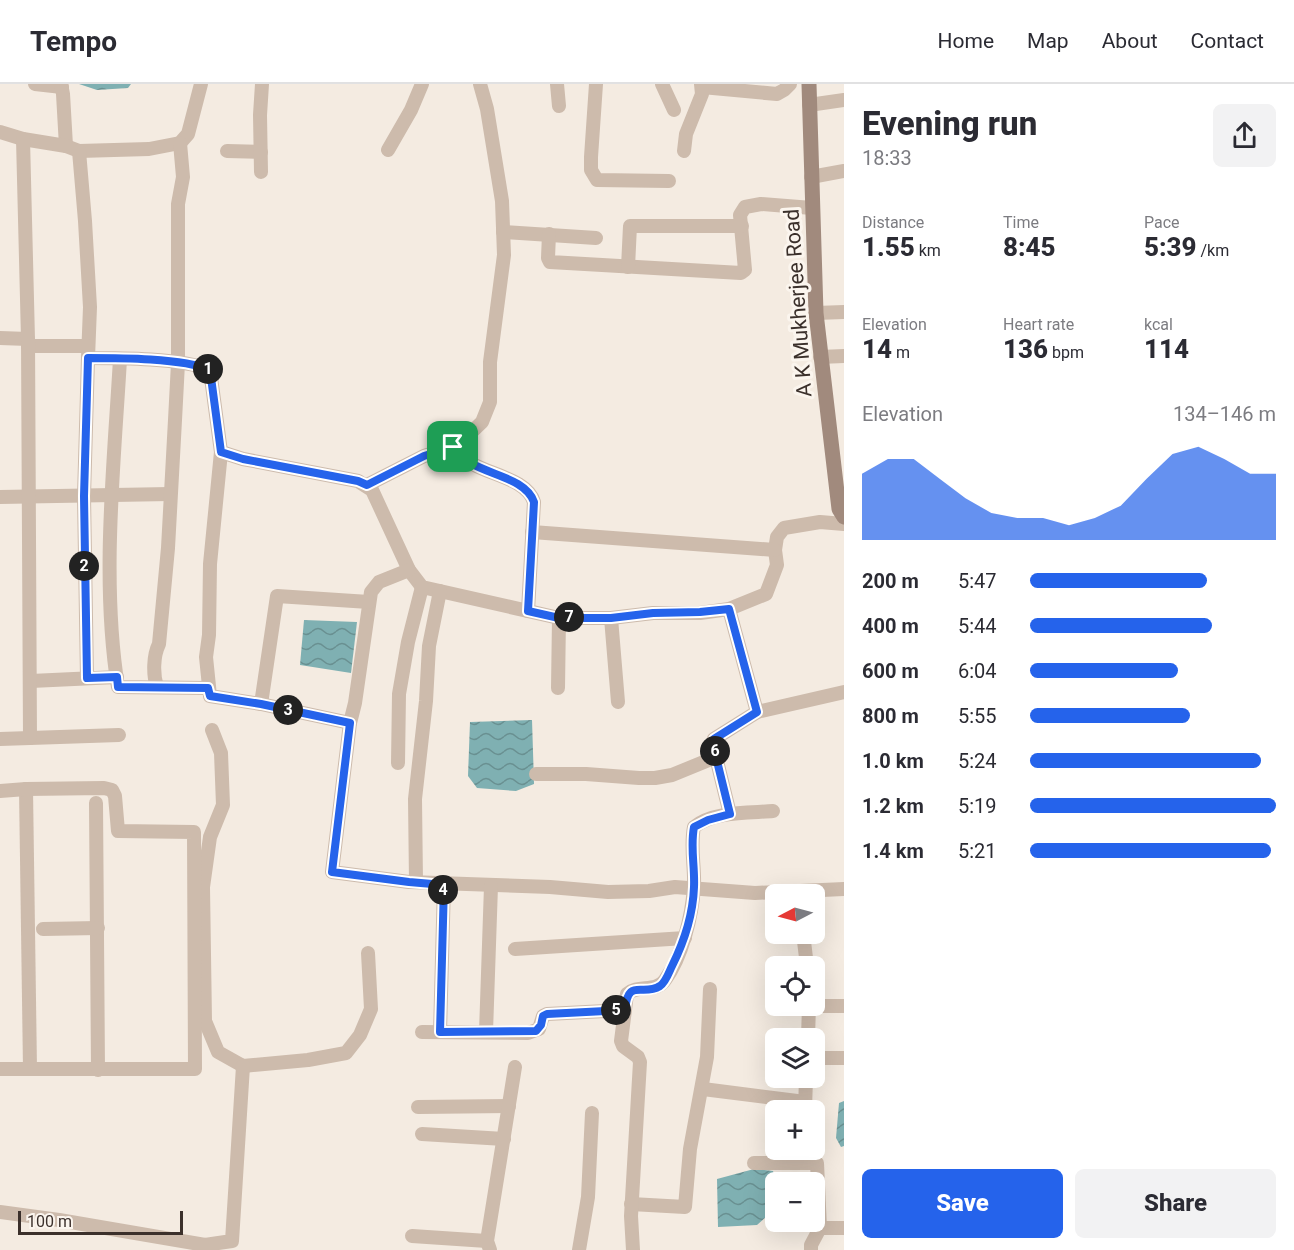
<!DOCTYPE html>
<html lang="en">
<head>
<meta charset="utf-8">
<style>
  body { margin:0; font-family:Roboto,sans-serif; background:#f2f2f3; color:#2b2b33; height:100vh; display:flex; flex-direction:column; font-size:22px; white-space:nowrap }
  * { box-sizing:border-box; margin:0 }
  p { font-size:20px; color:#7c7c81 }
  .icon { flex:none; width:33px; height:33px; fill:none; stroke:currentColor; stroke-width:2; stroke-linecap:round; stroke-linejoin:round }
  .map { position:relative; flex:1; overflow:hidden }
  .drawer { display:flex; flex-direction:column; background:#fff; width:450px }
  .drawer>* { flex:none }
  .needle { width:39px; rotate:264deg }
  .buttons { position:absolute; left:765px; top:800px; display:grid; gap:12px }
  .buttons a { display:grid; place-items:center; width:60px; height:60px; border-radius:9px; background:#fff; box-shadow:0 6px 24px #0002; font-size:30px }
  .scale { position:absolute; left:18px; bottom:15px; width:165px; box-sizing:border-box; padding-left:6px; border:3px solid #3b302b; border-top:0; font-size:16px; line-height:21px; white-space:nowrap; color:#3b302b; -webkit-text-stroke:4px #fbf5ee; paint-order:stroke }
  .pin { position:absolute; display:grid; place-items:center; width:51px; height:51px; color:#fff; margin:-26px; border-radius:12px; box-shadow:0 3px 9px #0006 }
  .km { position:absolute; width:30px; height:30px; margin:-15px; border-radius:50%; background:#222; color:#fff; font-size:16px; line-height:30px; text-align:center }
  .round { display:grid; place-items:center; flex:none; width:63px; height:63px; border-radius:9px; background:#f2f2f3 }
  .overview { display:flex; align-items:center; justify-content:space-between; height:102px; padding:0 18px }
  h1 { font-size:33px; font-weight:800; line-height:45px }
  .figures { display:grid; grid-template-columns:repeat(3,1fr); gap:9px; height:102px; padding:6px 18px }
  .figures div { display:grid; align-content:center }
  .figures b { font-size:26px; font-weight:800 }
  .figures small { font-size:16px; font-weight:400 }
  .figures p { font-size:16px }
  .chart { height:168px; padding:12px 18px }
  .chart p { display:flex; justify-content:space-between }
  .chart svg { width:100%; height:108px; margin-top:6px; fill:#2563eb; opacity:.7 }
  .button { display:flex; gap:12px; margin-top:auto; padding:12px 18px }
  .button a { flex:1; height:69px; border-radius:9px; background:#2563eb; color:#fff; font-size:24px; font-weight:800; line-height:69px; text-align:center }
  .button a+a { background:#f2f2f3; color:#2b2b33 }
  ul { padding:0 18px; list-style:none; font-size:20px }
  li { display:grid; grid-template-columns:96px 72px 1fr; align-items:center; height:45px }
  li i { height:15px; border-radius:8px; background:#2563eb }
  header { display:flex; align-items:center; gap:36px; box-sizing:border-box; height:84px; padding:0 30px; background:#fff; border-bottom:2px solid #e1e1e2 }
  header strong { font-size:28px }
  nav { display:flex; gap:33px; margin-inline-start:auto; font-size:21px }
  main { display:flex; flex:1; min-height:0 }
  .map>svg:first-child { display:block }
  .water { fill:url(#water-waves) }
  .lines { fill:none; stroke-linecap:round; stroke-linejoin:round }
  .street { stroke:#cdbbac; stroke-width:14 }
  .secondary { stroke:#a18a7d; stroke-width:15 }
  .route-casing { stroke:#fff; stroke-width:12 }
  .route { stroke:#2563eb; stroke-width:8 }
  .labels { text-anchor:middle; stroke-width:6; stroke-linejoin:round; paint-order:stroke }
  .street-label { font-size:21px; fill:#3b302b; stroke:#fbf5ee }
</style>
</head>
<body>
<header>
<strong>Tempo</strong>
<nav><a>Home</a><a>Map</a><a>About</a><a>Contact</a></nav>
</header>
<main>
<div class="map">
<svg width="844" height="1166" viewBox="0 0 844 1166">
  <defs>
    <pattern id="water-waves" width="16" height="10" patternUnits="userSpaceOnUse" patternTransform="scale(1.5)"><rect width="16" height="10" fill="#7fb0b2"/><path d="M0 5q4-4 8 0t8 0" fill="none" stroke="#699091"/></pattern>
  </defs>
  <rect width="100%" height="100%" fill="#f4ebe1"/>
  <g class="water">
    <polygon points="79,0 131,0 128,4 97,6"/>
    <polygon points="304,536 357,538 351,589 300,581"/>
    <polygon points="532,636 534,700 516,707 477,704 468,692 470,638"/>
    <polygon points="844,1017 844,1062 841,1063 836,1054 839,1019"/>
    <polygon points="754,1085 773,1087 777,1098 775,1125 757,1141 718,1143 717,1095"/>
  </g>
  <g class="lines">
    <g class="street">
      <polyline points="35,0 62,3"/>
      <polyline points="61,0 63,10 66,62"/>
      <polyline points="557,0 559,22"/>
      <polyline points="596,0 591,73 591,86 597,96 669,97"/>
      <polyline points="662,0 674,26"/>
      <polyline points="702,3 777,10 784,6 790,0"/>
      <polyline points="809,21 844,16"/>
      <polyline points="0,48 23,55 66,62 79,67 149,65 180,59 188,50 201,0"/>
      <polyline points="388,66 411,26 422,0"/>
      <path d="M79 67 85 137 90 223 88 274C119 274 183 274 210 286L221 368 210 480 209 551 206 573 210 612 261 620 350 639"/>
      <polyline points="227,67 261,68"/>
      <polyline points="684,67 686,50 702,10 701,0"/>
      <polyline points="261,88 260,31 262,0"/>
      <polyline points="811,93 844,87"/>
      <polyline points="503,148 596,154"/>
      <polyline points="549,150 548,174 550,178 741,189 745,186 740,131 745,123 761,120 812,124"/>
      <polyline points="628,183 630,142 742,142"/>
      <polyline points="816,229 844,228"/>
      <polyline points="0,254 28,255"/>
      <polyline points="28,262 88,262"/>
      <polyline points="820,273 844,272"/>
      <path d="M120 275C114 381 101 497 118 603L208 604"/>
      <path d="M452 363C458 368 464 375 471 379 490 391 527 395 534 418L528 527"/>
      <polyline points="221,368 243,375 358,397 372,406 409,486 422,503 559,534 611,534 653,529 700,529 729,525 766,510 777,481 775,466 777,453 784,444 820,438 844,440"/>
      <polyline points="367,401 424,372 457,362 482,338 490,318 490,278 504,171 502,117 487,25 480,0"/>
      <polyline points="0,413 170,410"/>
      <polyline points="532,448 775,466"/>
      <polyline points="409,486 379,498 371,508 355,619 350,639 332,788 409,798 550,803 608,808 649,807 675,803 755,809 844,805"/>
      <polyline points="729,525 757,628"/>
      <polyline points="611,534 618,618"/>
      <polyline points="87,594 84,412 88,274"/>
      <polyline points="31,597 117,593"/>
      <path d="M157 603C153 591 153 572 159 560L168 464 175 336 178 279V120L183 93 180 59"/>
      <polyline points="558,604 559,534"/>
      <polyline points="261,620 277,512 369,518"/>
      <polyline points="212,646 221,669 223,721 210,753 203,803 205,937 218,968 243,982 308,976 346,969 360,951 371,925 368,869"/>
      <polyline points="30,654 119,651"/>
      <polyline points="0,655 30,654 28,255 23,55"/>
      <polyline points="398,679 399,610 408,558 422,503"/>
      <polyline points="536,690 586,690 639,694 655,694 672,691 716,673"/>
      <polyline points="26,705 30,985"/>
      <polyline points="0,707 26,705 104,704 112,706 115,712 118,747 194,748 195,985 0,985"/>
      <polyline points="96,719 98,986"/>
      <polyline points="730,730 716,673 714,655 757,628 844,608"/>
      <polyline points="416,798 415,715 426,617 429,562 440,507"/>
      <polyline points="43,845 98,844"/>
      <polyline points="803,849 807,882"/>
      <polyline points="515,865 685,854"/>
      <polyline points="809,922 844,922"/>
      <polyline points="422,948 528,949 539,945 543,932 547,930 625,926"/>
      <polyline points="440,948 444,801"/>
      <polyline points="486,948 491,802"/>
      <polyline points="808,954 809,921"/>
      <polyline points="814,974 844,974"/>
      <polyline points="703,1005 805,1018"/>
      <polyline points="418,1023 509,1022"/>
      <polyline points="805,1026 806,993"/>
      <polyline points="422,1050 504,1055"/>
      <polyline points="754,1079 817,1079 820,1144 811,1161 811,1166"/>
      <polyline points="631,1120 685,1123 690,1065 707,973 710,905"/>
      <polyline points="0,1128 59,1136 205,1161 232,1157 243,982"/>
      <polyline points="820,1144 844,1144"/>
      <polyline points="412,1152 487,1157"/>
      <polyline points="490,1166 487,1157 515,983"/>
      <polyline points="579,1166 588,1113 592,1029"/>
      <path d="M633 1166 631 1132 640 978 638 973 623 962 621 957 627 910C638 900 656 909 665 896 682 873 692 832 694 803 695 783 690 763 694 743 713 727 750 729 773 727"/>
    </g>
    <polyline class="secondary" points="809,0 816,229 839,425 844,433"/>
  </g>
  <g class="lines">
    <g class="route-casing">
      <path id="route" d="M88 274C119 274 183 274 210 286L221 368 243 375 358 397 367 401 424 372 453 363C458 368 464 375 471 379 490 391 526 395 534 418L528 527 559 534H611L653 529 700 528 729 525 757 628 714 655 716 673 730 730 708 736 694 743C690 763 695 782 694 803 693 830 684 858 672 882 669 888 666 898 660 902 642 913 628 893 625 926L547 930 543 932 541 941 536 947 440 948 444 801 409 798 332 788 350 639 261 620 210 612 208 604 118 603 117 593 87 594 84 412Z"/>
    </g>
    <use href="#route" class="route"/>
  </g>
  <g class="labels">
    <g class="street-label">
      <text transform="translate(798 219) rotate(-94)" y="7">A K Mukherjee Road</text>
    </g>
  </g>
</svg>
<div class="buttons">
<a><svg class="needle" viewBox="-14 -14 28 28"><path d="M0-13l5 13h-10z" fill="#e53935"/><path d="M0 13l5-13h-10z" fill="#7c7c81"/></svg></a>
<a><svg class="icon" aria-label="locate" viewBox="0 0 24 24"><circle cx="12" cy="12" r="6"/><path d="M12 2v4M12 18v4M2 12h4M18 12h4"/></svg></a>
<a><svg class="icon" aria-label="layers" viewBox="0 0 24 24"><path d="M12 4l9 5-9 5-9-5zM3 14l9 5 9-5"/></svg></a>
<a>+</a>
<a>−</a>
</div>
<div class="scale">100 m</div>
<div class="pin" style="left:453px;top:363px;background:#1e9e55"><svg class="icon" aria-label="arrive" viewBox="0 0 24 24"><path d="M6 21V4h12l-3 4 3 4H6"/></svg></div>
<b class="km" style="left:208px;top:285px">1</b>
<b class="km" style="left:84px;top:482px">2</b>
<b class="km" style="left:288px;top:626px">3</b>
<b class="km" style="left:443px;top:806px">4</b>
<b class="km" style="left:616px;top:926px">5</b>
<b class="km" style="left:715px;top:667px">6</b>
<b class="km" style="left:569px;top:533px">7</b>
</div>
<section class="drawer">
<div class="overview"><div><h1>Evening run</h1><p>18:33</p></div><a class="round"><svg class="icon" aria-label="share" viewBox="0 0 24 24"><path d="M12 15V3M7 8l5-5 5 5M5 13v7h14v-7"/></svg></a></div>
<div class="figures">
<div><p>Distance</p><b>1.55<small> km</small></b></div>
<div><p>Time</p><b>8:45</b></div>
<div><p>Pace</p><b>5:39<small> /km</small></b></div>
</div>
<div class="figures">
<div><p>Elevation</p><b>14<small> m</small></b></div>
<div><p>Heart rate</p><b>136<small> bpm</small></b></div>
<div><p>kcal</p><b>114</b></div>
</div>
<div class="chart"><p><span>Elevation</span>134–146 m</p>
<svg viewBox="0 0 160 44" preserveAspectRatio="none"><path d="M0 44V17L10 11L20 11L30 19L40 27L50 33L60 35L70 35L80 38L90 35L100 30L110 19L120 9L130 6L140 11L150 17L160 17V44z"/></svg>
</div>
<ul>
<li><b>200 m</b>5:47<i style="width:72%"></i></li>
<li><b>400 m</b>5:44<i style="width:74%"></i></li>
<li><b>600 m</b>6:04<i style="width:60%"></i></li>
<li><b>800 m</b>5:55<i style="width:65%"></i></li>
<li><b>1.0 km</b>5:24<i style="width:94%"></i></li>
<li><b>1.2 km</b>5:19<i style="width:100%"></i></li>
<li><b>1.4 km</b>5:21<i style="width:98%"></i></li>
</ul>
<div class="button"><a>Save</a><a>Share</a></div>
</section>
</main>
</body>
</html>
